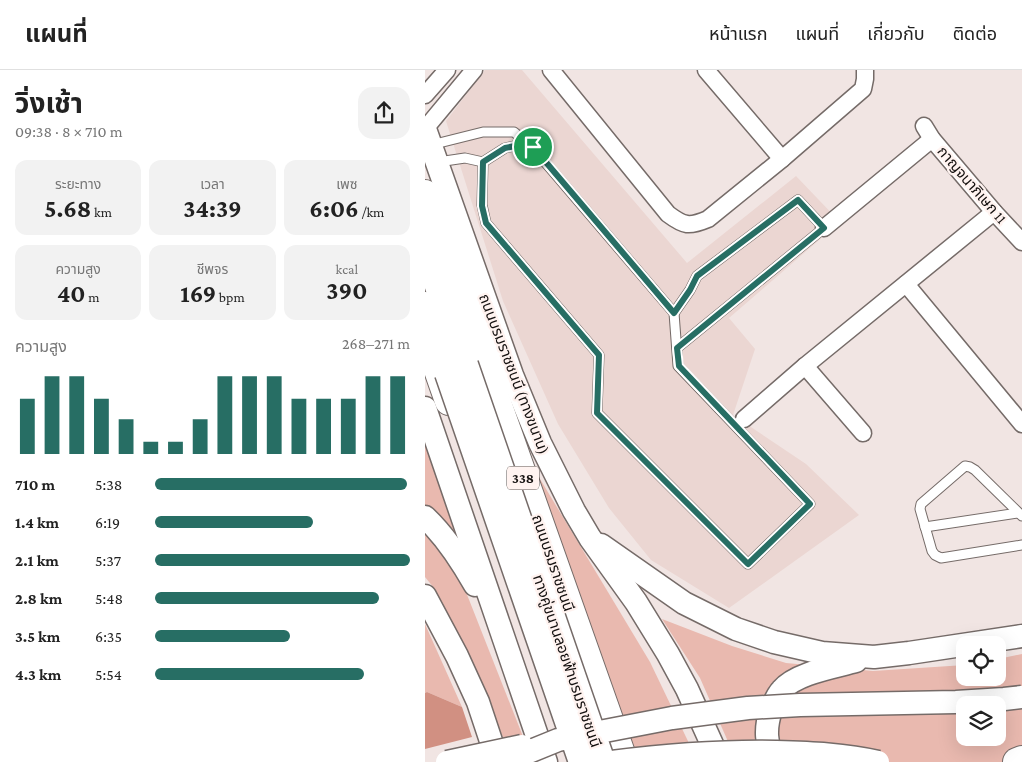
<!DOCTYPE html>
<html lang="th">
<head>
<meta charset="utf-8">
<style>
  body { margin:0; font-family:"Crimson Pro","Noto Sans Thai",serif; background:#f2f2f2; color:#222; height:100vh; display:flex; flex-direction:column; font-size:19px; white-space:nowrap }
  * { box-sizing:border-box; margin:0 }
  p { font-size:16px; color:#767676 }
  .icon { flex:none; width:28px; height:28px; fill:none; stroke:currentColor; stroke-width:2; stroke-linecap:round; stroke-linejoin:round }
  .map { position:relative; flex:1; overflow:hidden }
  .details { display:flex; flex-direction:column; background:#fff; width:425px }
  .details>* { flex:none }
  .buttons { position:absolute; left:531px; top:566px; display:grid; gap:10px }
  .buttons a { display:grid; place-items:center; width:50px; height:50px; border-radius:10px; background:#fff; box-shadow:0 5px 20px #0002; font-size:25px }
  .pin { position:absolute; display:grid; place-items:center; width:42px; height:42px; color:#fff; margin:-21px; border:2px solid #fff; border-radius:50%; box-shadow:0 1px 5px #0007 }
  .round { display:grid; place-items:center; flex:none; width:52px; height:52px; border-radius:15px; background:#f2f2f2 }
  .head { display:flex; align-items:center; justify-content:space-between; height:85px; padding:0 15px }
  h1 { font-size:28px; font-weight:700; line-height:38px }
  .metrics { display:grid; grid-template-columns:repeat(3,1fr); gap:8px; height:85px; padding:5px 15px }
  .metrics div { display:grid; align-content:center; border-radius:12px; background:#f2f2f2; text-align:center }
  .metrics b { font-size:25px; font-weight:700 }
  .metrics small { font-size:14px; font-weight:400 }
  .metrics p { font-size:14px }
  .chart { height:140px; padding:10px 15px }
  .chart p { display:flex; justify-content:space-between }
  .chart svg { width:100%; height:90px; margin-top:5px; stroke:#276e64; stroke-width:6 }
  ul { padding:0 15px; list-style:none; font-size:16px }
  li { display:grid; grid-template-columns:80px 60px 1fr; align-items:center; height:38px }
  li i { height:12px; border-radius:6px; background:#276e64 }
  header { display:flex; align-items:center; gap:30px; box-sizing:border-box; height:70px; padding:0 25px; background:#fff; border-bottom:1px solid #e0e0e0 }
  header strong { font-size:24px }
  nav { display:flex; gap:28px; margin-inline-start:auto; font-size:18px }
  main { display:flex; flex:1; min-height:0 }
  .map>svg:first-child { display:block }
  .built { fill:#ebd6d2 }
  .green { fill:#e9b9af; fill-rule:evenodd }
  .forest { fill:#d19082 }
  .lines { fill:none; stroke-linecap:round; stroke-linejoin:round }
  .service-casing { stroke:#756b68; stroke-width:11 }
  .minor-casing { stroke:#756b68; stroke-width:19 }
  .secondary-casing { stroke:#756b68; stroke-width:25 }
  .primary-casing { stroke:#756b68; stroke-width:29 }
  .trunk-casing { stroke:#756b68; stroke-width:30 }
  .service { stroke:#fff; stroke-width:9 }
  .minor { stroke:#fff; stroke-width:16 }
  .secondary { stroke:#fff; stroke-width:22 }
  .primary { stroke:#fff; stroke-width:26 }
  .trunk { stroke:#fff; stroke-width:28 }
  .secondary-bridge-casing { stroke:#756b68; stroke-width:25; stroke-linecap:butt }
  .primary-bridge-casing { stroke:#756b68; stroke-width:29; stroke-linecap:butt }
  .secondary-bridge { stroke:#fff; stroke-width:22 }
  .primary-bridge { stroke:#fff; stroke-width:26 }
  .route-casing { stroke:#fff; stroke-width:10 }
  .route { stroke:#276e64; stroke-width:6 }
  .labels { text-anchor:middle; stroke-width:4.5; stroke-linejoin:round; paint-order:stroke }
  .shield { fill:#fff3f0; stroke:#5a5452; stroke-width:1 }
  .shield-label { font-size:14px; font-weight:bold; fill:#14100f }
  .street-label { font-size:15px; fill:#14100f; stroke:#fff3f0 }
</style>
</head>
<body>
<header>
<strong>แผนที่</strong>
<nav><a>หน้าแรก</a><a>แผนที่</a><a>เกี่ยวกับ</a><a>ติดต่อ</a></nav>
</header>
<main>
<section class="details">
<div class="head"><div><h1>วิ่งเช้า</h1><p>09:38 · 8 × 710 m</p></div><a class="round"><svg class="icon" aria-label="share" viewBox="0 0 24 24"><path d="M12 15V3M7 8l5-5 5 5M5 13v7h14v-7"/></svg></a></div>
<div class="metrics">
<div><p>ระยะทาง</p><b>5.68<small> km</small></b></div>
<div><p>เวลา</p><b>34:39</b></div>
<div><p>เพซ</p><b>6:06<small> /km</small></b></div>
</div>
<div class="metrics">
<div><p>ความสูง</p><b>40<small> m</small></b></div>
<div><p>ชีพจร</p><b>169<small> bpm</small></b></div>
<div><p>kcal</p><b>390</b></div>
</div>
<div class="chart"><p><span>ความสูง</span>268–271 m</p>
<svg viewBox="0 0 160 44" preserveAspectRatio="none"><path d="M5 44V17M15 44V6M25 44V6M35 44V17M45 44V27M55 44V38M65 44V38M75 44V27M85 44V6M95 44V6M105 44V6M115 44V17M125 44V17M135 44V17M145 44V6M155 44V6"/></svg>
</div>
<ul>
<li><b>710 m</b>5:38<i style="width:99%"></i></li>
<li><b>1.4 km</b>6:19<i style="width:62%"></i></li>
<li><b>2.1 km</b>5:37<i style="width:100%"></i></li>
<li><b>2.8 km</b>5:48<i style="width:88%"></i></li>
<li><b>3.5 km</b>6:35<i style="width:53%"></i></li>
<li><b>4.3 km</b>5:54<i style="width:82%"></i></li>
</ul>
</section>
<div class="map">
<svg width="597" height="692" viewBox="0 0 597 692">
  <rect width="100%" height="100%" fill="#f1e5e3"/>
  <polygon class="built" points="60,0 97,0 262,193 371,106 415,152 304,248 330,279 308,345 381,394 434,445 304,538 226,490 184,438 133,354 78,231 21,51"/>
  <g class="green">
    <polygon points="0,368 36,471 0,435"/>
    <polygon points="91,369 225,592 273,692 202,692"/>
    <polygon points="0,458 15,473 41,522 108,692 87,692 78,667 9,518 0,507"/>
    <path d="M237 549 307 576 361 593 448 601 540 595V608H572L573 589 597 584V692H312L275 608ZM540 635H572V668H540Z"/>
    <polygon points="0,554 37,637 2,622 0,623"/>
  </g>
  <polygon class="forest" points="2,622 37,637 47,667 0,679 0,623"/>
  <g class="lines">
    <g class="service-casing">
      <g id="service">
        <polyline points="6,75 58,62 89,62 107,77 249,243 253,296 385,434 323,494 172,343 174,285 61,153 57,135 58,92"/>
        <polyline points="13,92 40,88 58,92 80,78 89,76 107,77"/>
        <polyline points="249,243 265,220 272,206 373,130 399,158 252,278"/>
        <polyline points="597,446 550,400 545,397 540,396 496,434 495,439 507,481 510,485 516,488 597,475"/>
        <polyline points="500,457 593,443"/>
      </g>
    </g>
    <g class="minor-casing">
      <g id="minor">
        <path d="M126 0 243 144C259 156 264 157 283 149L357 89 438 19 440 9V0"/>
        <polyline points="281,0 357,89"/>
        <polyline points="0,25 22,0"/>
        <polyline points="499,56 507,69 569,142 597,172"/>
        <polyline points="0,59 49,0"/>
        <polyline points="399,158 507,69"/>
        <polyline points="481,214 597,354"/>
        <polyline points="380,296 438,363"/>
        <polyline points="319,349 380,296 569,142"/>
      </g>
    </g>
    <g class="secondary-casing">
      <g id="secondary">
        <polyline points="0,59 87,305 115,373 149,441 165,468 211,532 243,584 262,619 295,692"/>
        <polyline points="0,338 121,692"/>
        <path d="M0 447C21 467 36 490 50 515"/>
        <polyline points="176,475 259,533 311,559 349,572 397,583 449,587 484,583 597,566"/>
        <polyline points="0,526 32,586 53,632 73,692"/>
        <path d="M348 692C342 672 339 661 346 640 349 633 352 625 357 620 371 603 410 597 431 591"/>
      </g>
    </g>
    <g class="primary-casing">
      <g id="primary">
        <polyline points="0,178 40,295"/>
        <polyline points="0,235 17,286"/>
      </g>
    </g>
    <g class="trunk-casing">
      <g id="trunk">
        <polyline points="0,124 47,262 199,692"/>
        <polyline points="0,263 24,331"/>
        <polyline points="592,692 597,690"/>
      </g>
    </g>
    <use href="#service" class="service"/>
    <use href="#minor" class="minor"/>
    <use href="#secondary" class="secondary"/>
    <use href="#primary" class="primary"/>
    <use href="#trunk" class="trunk"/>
    <g class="secondary-bridge-casing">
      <g id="secondary-bridge">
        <polyline points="22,692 97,676"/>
        <polyline points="79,692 133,670 247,648 323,638 375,635 531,632 579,629 597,627"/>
        <path d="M187 692C242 685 296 681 351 682 385 683 420 684 453 692"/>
      </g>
    </g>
    <g class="primary-bridge-casing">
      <g id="primary-bridge">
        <polyline points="40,295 177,692"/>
        <polyline points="23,303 157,692"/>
      </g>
    </g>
    <use href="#secondary-bridge" class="secondary-bridge"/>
    <use href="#primary-bridge" class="primary-bridge"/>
  </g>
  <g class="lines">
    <g class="route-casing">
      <polygon id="route" points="90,76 108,77 249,243 265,220 272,206 373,130 399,158 252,278 254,296 385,434 323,494 172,343 174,285 61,153 57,136 58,92 80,78"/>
    </g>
    <use href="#route" class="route"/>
  </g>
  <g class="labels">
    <rect class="shield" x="82" y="396.5" width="32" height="23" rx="4"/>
    <g class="shield-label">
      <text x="98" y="413">338</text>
    </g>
    <g class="street-label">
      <text transform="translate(547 115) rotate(49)" y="5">กาญจนาภิเษก 11</text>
      <text transform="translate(89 304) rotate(69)" y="5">ถนนบรมราชชนนี (ทางขนาน)</text>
      <text transform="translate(128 493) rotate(71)" y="5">ถนนบรมราชชนนี</text>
      <text transform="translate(142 591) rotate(71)" y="5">ทางคู่ขนานลอยฟ้าบรมราชชนนี</text>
    </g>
  </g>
</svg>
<div class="buttons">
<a><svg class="icon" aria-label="locate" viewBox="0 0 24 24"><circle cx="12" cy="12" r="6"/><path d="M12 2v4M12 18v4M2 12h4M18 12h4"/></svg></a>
<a><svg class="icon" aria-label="layers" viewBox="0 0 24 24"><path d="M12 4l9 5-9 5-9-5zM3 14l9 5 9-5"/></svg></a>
</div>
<div class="pin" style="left:108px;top:77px;background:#1e9e55"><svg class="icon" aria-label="arrive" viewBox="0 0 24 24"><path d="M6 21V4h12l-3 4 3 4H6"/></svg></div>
</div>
</main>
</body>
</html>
